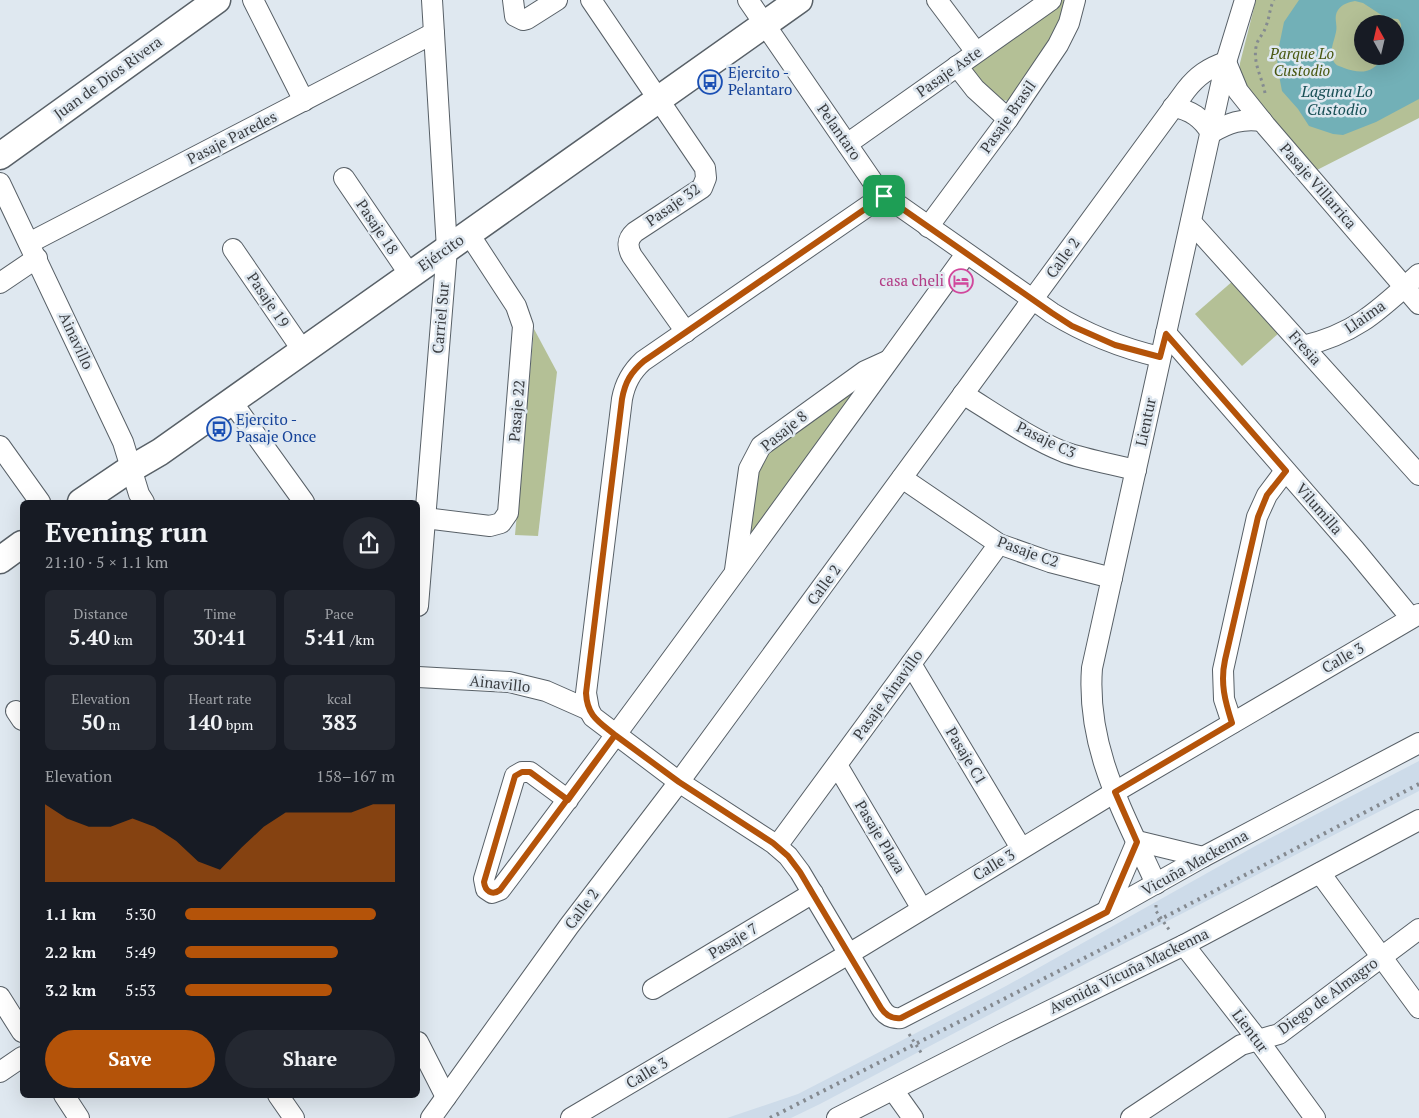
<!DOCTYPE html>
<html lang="en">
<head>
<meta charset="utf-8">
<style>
  body { margin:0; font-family:"PT Serif",serif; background:#242831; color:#f1f3f6; height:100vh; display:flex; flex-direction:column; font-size:19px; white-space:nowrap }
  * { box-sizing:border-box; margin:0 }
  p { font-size:16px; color:#9ea1a6 }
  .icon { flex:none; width:28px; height:28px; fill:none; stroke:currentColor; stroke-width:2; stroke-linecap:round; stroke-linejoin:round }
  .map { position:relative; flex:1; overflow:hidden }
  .drawer { position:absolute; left:20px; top:500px; width:400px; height:598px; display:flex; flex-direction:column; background:#171b24; border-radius:8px; box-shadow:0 5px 20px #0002 }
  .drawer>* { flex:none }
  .needle { width:32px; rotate:352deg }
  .tools { position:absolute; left:1354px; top:15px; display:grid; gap:10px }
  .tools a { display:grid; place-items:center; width:50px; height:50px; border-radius:50%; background:#171b24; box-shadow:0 5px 20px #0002; font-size:25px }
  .pin { position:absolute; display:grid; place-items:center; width:42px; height:42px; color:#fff; margin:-21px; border-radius:10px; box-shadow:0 2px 8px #0006 }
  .round { display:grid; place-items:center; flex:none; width:52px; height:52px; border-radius:26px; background:#242831 }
  .summary { display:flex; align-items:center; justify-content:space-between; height:85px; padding:0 25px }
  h1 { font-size:28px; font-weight:800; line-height:38px }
  .figures { display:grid; grid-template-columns:repeat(3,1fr); gap:8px; height:85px; padding:5px 25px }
  .figures div { display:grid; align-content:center; border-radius:8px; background:#242831; text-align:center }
  .figures b { font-size:21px; font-weight:800 }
  .figures small { font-size:14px; font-weight:400 }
  .figures p { font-size:14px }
  .chart { height:140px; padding:10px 25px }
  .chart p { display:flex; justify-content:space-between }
  .chart svg { width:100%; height:90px; margin-top:5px; fill:#b45309; opacity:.7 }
  .primary-button { display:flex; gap:10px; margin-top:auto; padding:10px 25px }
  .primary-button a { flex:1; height:58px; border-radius:30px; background:#b45309; color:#fff; font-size:20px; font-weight:800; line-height:58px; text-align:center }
  .primary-button a+a { background:#242831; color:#f1f3f6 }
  ul { padding:0 25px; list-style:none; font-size:16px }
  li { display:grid; grid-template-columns:80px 60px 1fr; align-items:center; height:38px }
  li i { height:12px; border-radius:6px; background:#b45309 }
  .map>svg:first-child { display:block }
  .built { fill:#cddbe9 }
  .green { fill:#b4c096; fill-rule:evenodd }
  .water { fill:#72b0b7; fill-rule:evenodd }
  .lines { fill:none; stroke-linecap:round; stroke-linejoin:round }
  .minor-casing { stroke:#586067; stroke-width:22 }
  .major-casing { stroke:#586067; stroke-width:29 }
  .path { stroke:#848a90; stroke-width:3; stroke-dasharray:2.5 4; stroke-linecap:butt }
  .minor { stroke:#fff; stroke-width:20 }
  .major { stroke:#fff; stroke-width:26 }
  .rail { stroke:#84898f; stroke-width:4; stroke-dasharray:2.5 5; stroke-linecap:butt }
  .route-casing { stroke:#fff; stroke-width:10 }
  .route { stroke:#b45309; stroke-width:6 }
  .labels { text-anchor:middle; stroke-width:5; stroke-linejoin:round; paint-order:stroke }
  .park-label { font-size:15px; font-style:italic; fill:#485710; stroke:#dfe8f0 }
  .street-label { font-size:15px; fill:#3a3d41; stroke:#dfe8f0 }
  .transit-label { font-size:15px; fill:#164399; stroke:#dfe8f0; text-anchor:start }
  .hotel-label { font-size:15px; fill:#b23c85; stroke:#dfe8f0; text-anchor:end }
  .water-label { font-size:16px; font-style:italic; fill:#184f55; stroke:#dfe8f0 }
</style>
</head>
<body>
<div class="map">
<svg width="1419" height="1118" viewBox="0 0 1419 1118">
  <rect width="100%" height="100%" fill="#dfe8f0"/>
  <polygon class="built" points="1419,761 1419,791 1129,941 820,1104 791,1118 727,1118 798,1094 895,1044 1006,986 1257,845"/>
  <g class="green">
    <polygon points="1061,0 1068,0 1064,18 1010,101 1001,100 971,73 972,63"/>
    <path d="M1256 0H1419V118L1315 171 1246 90 1240 74V63ZM1362 24H1395V56H1362Z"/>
    <polygon points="1234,280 1280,332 1242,366 1195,314"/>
    <polygon points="534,329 557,372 538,536 515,535"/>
    <polygon points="865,381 745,553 753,476 765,450"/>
  </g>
  <path class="water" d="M1299 0H1419V99L1376 122 1343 135 1333 134 1309 126 1298 109 1282 91 1278 70 1277 56 1284 22ZM1355 1 1363 3 1386 18 1398 19C1405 28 1399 30 1395 38 1394 43 1395 51 1395 56H1383C1374 74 1360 74 1344 68 1340 66 1336 66 1334 62 1328 53 1334 42 1336 32 1338 25 1333 17 1338 10 1342 4 1349 2 1355 1Z"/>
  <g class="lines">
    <g class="minor-casing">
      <g id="minor">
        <polyline points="253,0 304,101"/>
        <polyline points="513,0 515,16 523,20 527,19 557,0"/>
        <path d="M591 0 705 168 706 178 702 188 635 232C627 239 627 247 632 256L686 332"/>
        <path d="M748 0 875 185 884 195 1052 313C1086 334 1121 348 1160 357"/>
        <polyline points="937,0 976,52"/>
        <polyline points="1226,62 1238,91 1266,126 1419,304"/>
        <polyline points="957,66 975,89 1008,119"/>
        <path d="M1173 107C1191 110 1202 118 1211 133 1228 123 1242 118 1262 121"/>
        <polyline points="847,144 1051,0"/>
        <polyline points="344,178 410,275"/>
        <polyline points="0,183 123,442 139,494 144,502"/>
        <path d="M884 195 643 361C631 372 625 383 622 399L586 693 589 710 593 717 679 782 773 843 788 856 800 872 881 1008C886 1016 892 1019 901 1018L1107 911 1203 857 1419 743"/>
        <polyline points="1191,222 1419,475"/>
        <polyline points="928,227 1008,119 1058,45 1069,23 1075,0"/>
        <polyline points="29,243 434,33"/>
        <polyline points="233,249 303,351"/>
        <polyline points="0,283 37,258"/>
        <polyline points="1166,333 1355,550 1411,618"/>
        <path d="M1303 346C1357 333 1379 310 1419 274"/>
        <path d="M963 394C994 413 1031 439 1064 452 1087 460 1112 464 1136 470"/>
        <polyline points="232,402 304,502"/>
        <polyline points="0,446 40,502"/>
        <polyline points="902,478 999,544 1050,562 1112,578"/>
        <polyline points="425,518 490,526 501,523 508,513 523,326 516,306 469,234"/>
        <polyline points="735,570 749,469 761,446 865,371 887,361"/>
        <polyline points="418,606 447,249 432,0"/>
        <polyline points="911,664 1021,848"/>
        <polyline points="418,677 509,682 546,691 589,710"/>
        <polyline points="16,711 22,720"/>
        <polyline points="1232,723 1224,699 1223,670 1257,517 1267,495 1285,471"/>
        <polyline points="837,765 922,909"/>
        <path d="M568 800 530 772H522L515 776 484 879 486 889 492 893 500 890C658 680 812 467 966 254"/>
        <polyline points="777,846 999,544"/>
        <polyline points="1320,873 1419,1008"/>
        <path d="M1156 884C1124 813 1086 749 1092 668L1226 62 1245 0"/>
        <polyline points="1107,911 1137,841 1203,857"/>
        <polyline points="1184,945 1258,1040 1315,1118"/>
        <polyline points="653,989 813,893"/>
        <polyline points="0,997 22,1032"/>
        <polyline points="418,1042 446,1097"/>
        <polyline points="0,1072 22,1057"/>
        <polyline points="893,1090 913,1118"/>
        <polyline points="64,1095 79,1118"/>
        <polyline points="278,1095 294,1118"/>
        <path d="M431 1118 569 926 679 782 1186 90C1197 76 1208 68 1226 62"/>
        <polyline points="571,1118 862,946 1115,792 1419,614"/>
        <polyline points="837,1118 1004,1033 1184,945 1419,820"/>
        <polyline points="1131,1118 1241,1045 1279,1034 1419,929"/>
      </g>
    </g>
    <g class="major-casing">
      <g id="major">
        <polyline points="0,156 217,0"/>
        <polyline points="81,502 124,473 160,452 799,0"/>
        <polyline points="0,560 22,544"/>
      </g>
    </g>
    <g class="path">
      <path d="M1265 93C1262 77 1253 64 1256 47 1257 39 1264 34 1266 26 1270 17 1269 9 1274 0"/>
      <polyline points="1156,905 1156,911 1170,931"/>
      <polyline points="909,1034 922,1054"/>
    </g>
    <use href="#minor" class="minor"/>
    <use href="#major" class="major"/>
    <polyline class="rail" points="770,1118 1161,919 1419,784"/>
  </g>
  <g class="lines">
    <g class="route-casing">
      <path id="route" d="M884 196 644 361C631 372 625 382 622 399L586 693C587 716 599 722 615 735L500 890C492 896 485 891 484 882L515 776 522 772H530L568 800 615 735 679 782 773 843 788 856 800 872 813 894 881 1008C886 1016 892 1019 901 1018L1107 912 1137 842 1115 792 1232 723C1225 701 1220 683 1225 660L1258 517 1267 495 1286 471 1166 334 1160 357 1115 345 1072 326 1052 313 884 196"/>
    </g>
    <use href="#route" class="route"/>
  </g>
  <defs>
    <g id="bus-ring" transform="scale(1.25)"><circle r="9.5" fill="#dfe8f0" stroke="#1a4fb4" stroke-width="1.5"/><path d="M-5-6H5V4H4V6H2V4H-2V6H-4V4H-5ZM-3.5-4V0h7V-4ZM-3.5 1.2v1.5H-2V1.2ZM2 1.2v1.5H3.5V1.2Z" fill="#1a4fb4"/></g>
    <g id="hotel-ring" transform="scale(1.25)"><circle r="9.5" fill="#dfe8f0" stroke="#d1479c" stroke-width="1.5"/><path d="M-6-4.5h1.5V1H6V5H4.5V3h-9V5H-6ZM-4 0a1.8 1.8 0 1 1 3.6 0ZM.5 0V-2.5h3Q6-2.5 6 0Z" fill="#d1479c"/></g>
  </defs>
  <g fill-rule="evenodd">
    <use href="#bus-ring" x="710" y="82"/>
    <use href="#hotel-ring" x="961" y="281"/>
    <use href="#bus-ring" x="219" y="429"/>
  </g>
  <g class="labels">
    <g class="park-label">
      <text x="1302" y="59">Parque Lo<tspan x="1302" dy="17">Custodio</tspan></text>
    </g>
    <g class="street-label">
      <text transform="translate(949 72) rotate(-35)" y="5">Pasaje Aste</text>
      <text transform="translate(108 78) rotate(-36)" y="5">Juan de Dios Rivera</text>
      <text transform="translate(1008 117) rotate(-55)" y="5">Pasaje Brasil</text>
      <text transform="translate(839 132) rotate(55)" y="5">Pelantaro</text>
      <text transform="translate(232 138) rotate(-27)" y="5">Pasaje Paredes</text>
      <text transform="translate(1318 186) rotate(49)" y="5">Pasaje Villarrica</text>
      <text transform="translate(673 205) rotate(-35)" y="5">Pasaje 32</text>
      <text transform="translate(377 227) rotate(56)" y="5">Pasaje 18</text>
      <text transform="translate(441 253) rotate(-35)" y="5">Ejército</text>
      <text transform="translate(1063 258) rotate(-54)" y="5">Calle 2</text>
      <text transform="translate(268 300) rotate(56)" y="5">Pasaje 19</text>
      <text transform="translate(1365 317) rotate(-35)" y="5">Llaima</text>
      <text transform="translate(441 318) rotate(-85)" y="5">Carriel Sur</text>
      <text transform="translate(76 341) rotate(65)" y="5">Ainavillo</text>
      <text transform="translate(1305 348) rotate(48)" y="5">Fresia</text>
      <text transform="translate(517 411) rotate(-85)" y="5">Pasaje 22</text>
      <text transform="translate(1146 422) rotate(-78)" y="5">Lientur</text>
      <text transform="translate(784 431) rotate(-39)" y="5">Pasaje 8</text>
      <text transform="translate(1046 440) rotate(26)" y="5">Pasaje C3</text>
      <text transform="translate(1319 509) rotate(49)" y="5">Vilumilla</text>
      <text transform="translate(1028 552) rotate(20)" y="5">Pasaje C2</text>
      <text transform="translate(824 585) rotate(-54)" y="5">Calle 2</text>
      <text transform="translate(1343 658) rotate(-30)" y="5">Calle 3</text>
      <text transform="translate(500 684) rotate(6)" y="5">Ainavillo</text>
      <text transform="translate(888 695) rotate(-54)" y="5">Pasaje Ainavillo</text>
      <text transform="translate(966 756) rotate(59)" y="5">Pasaje C1</text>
      <text transform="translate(880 837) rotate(59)" y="5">Pasaje Plaza</text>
      <text transform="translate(1195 863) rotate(-29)" y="5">Vicuña Mackenna</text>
      <text transform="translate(994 865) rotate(-31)" y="5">Calle 3</text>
      <text transform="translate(582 909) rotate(-53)" y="5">Calle 2</text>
      <text transform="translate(733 941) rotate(-31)" y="5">Pasaje 7</text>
      <text transform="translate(1129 971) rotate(-26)" y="5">Avenida Vicuña Mackenna</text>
      <text transform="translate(1328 996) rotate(-36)" y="5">Diego de Almagro</text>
      <text transform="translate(1250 1031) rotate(53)" y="5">Lientur</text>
      <text transform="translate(647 1073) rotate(-31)" y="5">Calle 3</text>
    </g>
    <g class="transit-label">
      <text x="728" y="78">Ejercito -<tspan x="728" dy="17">Pelantaro</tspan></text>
      <text x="236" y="425">Ejercito -<tspan x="236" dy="17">Pasaje Once</tspan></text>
    </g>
    <g class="hotel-label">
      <text x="944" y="286">casa cheli</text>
    </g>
    <g class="water-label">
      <text x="1337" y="97">Laguna Lo<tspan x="1337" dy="18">Custodio</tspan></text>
    </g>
  </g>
</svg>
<div class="tools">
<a><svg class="needle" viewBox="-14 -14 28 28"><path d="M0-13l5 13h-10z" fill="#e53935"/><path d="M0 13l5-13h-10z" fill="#9ea1a6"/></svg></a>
</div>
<div class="pin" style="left:884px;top:196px;background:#1e9e55"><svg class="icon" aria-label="arrive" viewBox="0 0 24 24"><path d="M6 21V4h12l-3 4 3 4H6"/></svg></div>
<section class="drawer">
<div class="summary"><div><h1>Evening run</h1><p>21:10 · 5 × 1.1 km</p></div><a class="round"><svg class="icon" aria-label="share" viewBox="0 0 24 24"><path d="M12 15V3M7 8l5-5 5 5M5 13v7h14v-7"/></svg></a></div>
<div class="figures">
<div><p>Distance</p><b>5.40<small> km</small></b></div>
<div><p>Time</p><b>30:41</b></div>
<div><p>Pace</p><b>5:41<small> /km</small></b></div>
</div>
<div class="figures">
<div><p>Elevation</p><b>50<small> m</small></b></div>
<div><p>Heart rate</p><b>140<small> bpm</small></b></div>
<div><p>kcal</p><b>383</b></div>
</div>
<div class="chart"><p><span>Elevation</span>158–167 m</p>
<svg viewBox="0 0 160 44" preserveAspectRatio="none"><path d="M0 44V6L10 13L20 17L30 17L40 13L50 17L60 24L70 34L80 38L90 27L100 17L110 10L120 10L130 10L140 10L150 6L160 6V44z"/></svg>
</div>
<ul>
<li><b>1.1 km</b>5:30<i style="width:91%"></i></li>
<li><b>2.2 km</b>5:49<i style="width:73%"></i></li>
<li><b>3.2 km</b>5:53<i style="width:70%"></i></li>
</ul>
<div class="primary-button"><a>Save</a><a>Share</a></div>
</section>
</div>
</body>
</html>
